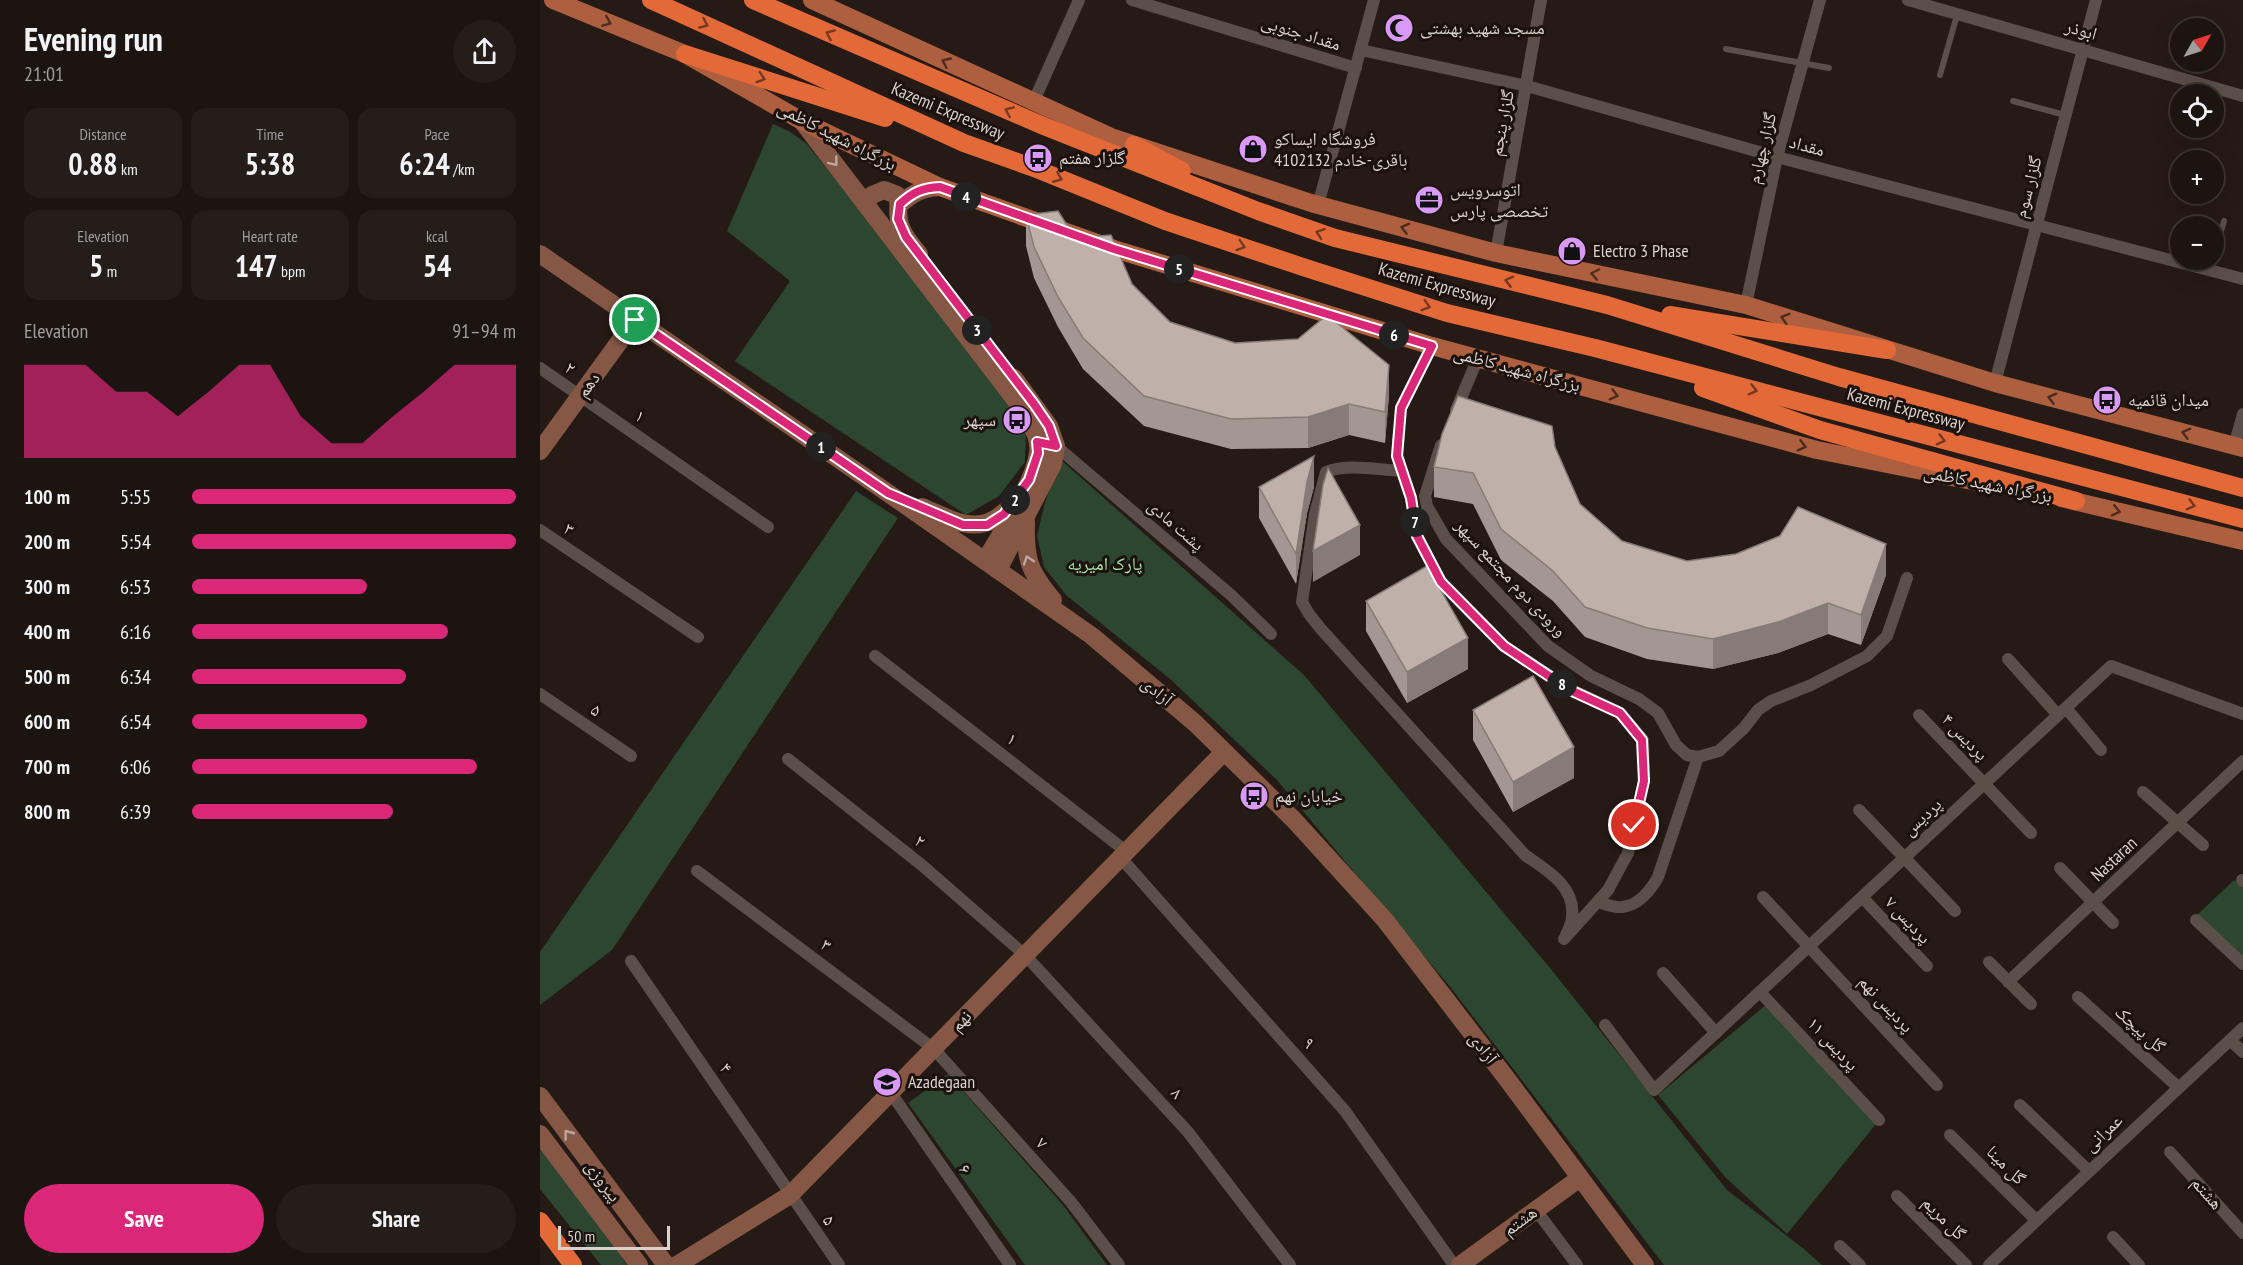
<!DOCTYPE html>
<html lang="en">
<head>
<meta charset="utf-8">
<style>
  body { margin:0; font-family:"PT Sans Narrow","Noto Naskh Arabic",sans-serif; background:#251d19; color:#f1f3f6; height:100vh; display:flex; flex-direction:column; font-size:22px; white-space:nowrap }
  * { box-sizing:border-box; margin:0 }
  p { font-size:20px; color:#a09e9f }
  .icon { flex:none; width:33px; height:33px; fill:none; stroke:currentColor; stroke-width:2; stroke-linecap:round; stroke-linejoin:round }
  .map { position:relative; flex:1; overflow:hidden }
  .sheet { display:flex; flex-direction:column; background:#1c1410; width:540px }
  .sheet>* { flex:none }
  .needle { width:39px; rotate:51deg }
  .buttons { position:absolute; left:1630px; top:18px; display:grid; gap:12px }
  .buttons a { display:grid; place-items:center; width:54px; height:54px; border-radius:50%; background:#1c1410; box-shadow:0 6px 24px #0002,0 0 0 2px #3a3330; font-size:30px }
  .scale { position:absolute; left:18px; bottom:15px; width:112px; box-sizing:border-box; padding-left:6px; border:3px solid #d9d2ce; border-top:0; font-size:16px; line-height:21px; white-space:nowrap; color:#d9d2ce; -webkit-text-stroke:4px #1b110d; paint-order:stroke }
  .pin { position:absolute; display:grid; place-items:center; width:51px; height:51px; color:#fff; margin:-26px; border:3px solid #fff; border-radius:50%; box-shadow:0 2px 6px #0007 }
  .km { position:absolute; width:30px; height:30px; margin:-15px; border-radius:50%; background:#222; color:#fff; font-size:16px; line-height:30px; text-align:center }
  .round { display:grid; place-items:center; flex:none; width:63px; height:63px; border-radius:32px; background:#251d19 }
  .headline { display:flex; align-items:center; justify-content:space-between; height:102px; padding:0 24px }
  h1 { font-size:33px; font-weight:700; line-height:45px }
  .figures { display:grid; grid-template-columns:repeat(3,1fr); gap:9px; height:102px; padding:6px 24px }
  .figures div { display:grid; align-content:center; border-radius:15px; background:#251d19; text-align:center }
  .figures b { font-size:30px; font-weight:700 }
  .figures small { font-size:16px; font-weight:400 }
  .figures p { font-size:16px }
  .chart { height:168px; padding:12px 24px }
  .chart p { display:flex; justify-content:space-between }
  .chart svg { width:100%; height:108px; margin-top:6px; fill:#db2777; opacity:.7 }
  .button { display:flex; gap:12px; margin-top:auto; padding:12px 24px }
  .button a { flex:1; height:69px; border-radius:36px; background:#db2777; color:#fff; font-size:24px; font-weight:700; line-height:69px; text-align:center }
  .button a+a { background:#251d19; color:#f1f3f6 }
  ul { padding:0 24px; list-style:none; font-size:20px }
  li { display:grid; grid-template-columns:96px 72px 1fr; align-items:center; height:45px }
  li i { height:15px; border-radius:8px; background:#db2777 }
  main { display:flex; flex:1; min-height:0 }
  .map>svg:first-child { display:block }
  .green { fill:#2c462f }
  .lines { fill:none; stroke-linecap:round; stroke-linejoin:round }
  .lane { stroke:#5c4f49; stroke-width:6 }
  .street { stroke:#5c4f49; stroke-width:12 }
  .secondary { stroke:#855744; stroke-width:18 }
  .primary { stroke:#ae5f3f; stroke-width:18 }
  .highway { stroke:#e46938; stroke-width:18 }
  .wall { fill:#a49791 }
  .shaded-wall { fill:#867b76 }
  .building { fill:#bfb0a9; stroke:#867b76; stroke-width:1.5 }
  .oneway { stroke:#4e2c1e }
  .oneway2 { stroke:#753920 }
  .oneway3 { stroke:#bca79e }
  .route-casing { stroke:#fff; stroke-width:12 }
  .route { stroke:#db2777; stroke-width:8 }
  .labels { text-anchor:middle; stroke-width:6; stroke-linejoin:round; paint-order:stroke }
  .poi-label { font-size:18px; fill:#d9d2ce; stroke:#1b110d; text-anchor:start }
  .street-label { font-size:18px; fill:#d9d2ce; stroke:#1b110d }
  .park-label { font-size:18px; fill:#a7e6ad; stroke:#1b110d }
</style>
</head>
<body>
<main>
<section class="sheet">
<div class="headline"><div><h1>Evening run</h1><p>21:01</p></div><a class="round"><svg class="icon" aria-label="share" viewBox="0 0 24 24"><path d="M12 15V3M7 8l5-5 5 5M5 13v7h14v-7"/></svg></a></div>
<div class="figures">
<div><p>Distance</p><b>0.88<small> km</small></b></div>
<div><p>Time</p><b>5:38</b></div>
<div><p>Pace</p><b>6:24<small> /km</small></b></div>
</div>
<div class="figures">
<div><p>Elevation</p><b>5<small> m</small></b></div>
<div><p>Heart rate</p><b>147<small> bpm</small></b></div>
<div><p>kcal</p><b>54</b></div>
</div>
<div class="chart"><p><span>Elevation</span>91–94 m</p>
<svg viewBox="0 0 160 44" preserveAspectRatio="none"><path d="M0 44V6L10 6L20 6L30 17L40 17L50 27L60 17L70 6L80 6L90 27L100 38L110 38L120 27L130 17L140 6L150 6L160 6V44z"/></svg>
</div>
<ul>
<li><b>100 m</b>5:55<i style="width:100%"></i></li>
<li><b>200 m</b>5:54<i style="width:100%"></i></li>
<li><b>300 m</b>6:53<i style="width:54%"></i></li>
<li><b>400 m</b>6:16<i style="width:79%"></i></li>
<li><b>500 m</b>6:34<i style="width:66%"></i></li>
<li><b>600 m</b>6:54<i style="width:54%"></i></li>
<li><b>700 m</b>6:06<i style="width:88%"></i></li>
<li><b>800 m</b>6:39<i style="width:62%"></i></li>
</ul>
<div class="button"><a>Save</a><a>Share</a></div>
</section>
<div class="map">
<svg width="1703" height="1265" viewBox="0 0 1703 1265">
  <rect width="100%" height="100%" fill="#251a15"/>
  <g class="green">
    <polygon points="233,124 249,131 267,144 363,263 486,426 485,462 459,496 426,515 195,361 250,281 187,231"/>
    <polygon points="521,460 764,675 1010,968 1187,1190 1264,1249 1282,1265 1124,1265 911,988 737,780 630,679 526,595 504,567 497,536 505,502"/>
    <polygon points="316,491 358,518 72,950 0,1005 0,952"/>
    <polygon points="1694,880 1703,887 1703,958 1657,915"/>
    <polygon points="1227,1004 1336,1124 1247,1234 1186,1178 1118,1095"/>
    <polygon points="408,1074 523,1205 567,1265 485,1265 368,1103"/>
    <polygon points="0,1143 9,1154 87,1265 61,1265 0,1189"/>
  </g>
  <g class="lines">
    <g class="lane">
      <polyline points="1186,49 1289,68"/>
      <polyline points="1400,75 1417,15"/>
      <polyline points="1473,101 1525,115"/>
      <polyline points="1674,255 1684,221"/>
    </g>
    <g class="street">
      <polyline points="592,0 816,68"/>
      <polyline points="1368,0 1703,96"/>
      <polyline points="821,50 987,86 1237,157 1703,279"/>
      <polyline points="493,103 539,0"/>
      <polyline points="778,205 834,0"/>
      <polyline points="956,253 1001,0"/>
      <polyline points="1206,305 1237,157 1280,0"/>
      <polyline points="892,346 861,408 857,456 871,498 877,536 901,582 964,646 1030,689 1080,713 1103,740 1104,781 1088,853 1068,890 1024,939"/>
      <polyline points="0,368 228,527"/>
      <polyline points="1455,383 1556,0"/>
      <polyline points="916,410 938,358"/>
      <polyline points="901,445 885,496 887,506 906,539 1008,646 1051,676 1099,699 1118,713 1136,745 1147,755 1158,757 1179,751 1204,728 1218,710 1231,701 1271,685 1327,656 1347,636 1367,578"/>
      <polyline points="516,446 691,595 731,634"/>
      <polyline points="1694,446 1703,414"/>
      <path d="M862 471C838 470 809 463 786 472L775 514 762 602 769 614 781 629 985 855C1006 870 1036 886 1032 917 1032 923 1028 930 1026 935"/>
      <polyline points="0,530 158,637"/>
      <polyline points="335,656 587,852"/>
      <polyline points="1468,659 1518,715"/>
      <polyline points="0,694 91,756"/>
      <polyline points="1526,708 1561,750"/>
      <polyline points="1379,715 1491,833"/>
      <polyline points="248,759 383,866 485,955 648,1132 750,1265"/>
      <polyline points="1603,792 1663,845"/>
      <polyline points="1319,810 1415,911"/>
      <polyline points="581,858 805,1111 914,1265"/>
      <polyline points="1520,868 1573,923"/>
      <polyline points="157,871 394,1049 531,1202 579,1265"/>
      <polyline points="1702,880 1703,881"/>
      <polyline points="1223,897 1397,1085"/>
      <polyline points="1322,897 1387,966"/>
      <path d="M1058 902C1065 904 1075 908 1082 907 1098 906 1111 890 1118 877L1158 757"/>
      <polyline points="1656,920 1703,964"/>
      <polyline points="91,961 299,1265"/>
      <polyline points="1449,962 1491,1004"/>
      <polyline points="1123,973 1176,1033"/>
      <polyline points="1468,982 1703,761"/>
      <polyline points="1220,992 1339,1120"/>
      <polyline points="1538,997 1638,1087"/>
      <polyline points="1065,1025 1114,1090 1571,666 1703,714"/>
      <polyline points="1690,1040 1703,1052"/>
      <polyline points="351,1093 470,1265"/>
      <polyline points="1480,1105 1549,1171"/>
      <polyline points="1410,1135 1496,1220"/>
      <polyline points="1630,1152 1703,1233"/>
      <polyline points="1357,1196 1426,1265"/>
      <polyline points="996,1210 1037,1265"/>
      <polyline points="1573,1237 1599,1265"/>
      <polyline points="1300,1246 1320,1265"/>
      <polyline points="1449,1265 1703,1028"/>
    </g>
    <g class="secondary">
      <path d="M262 121 486 414C492 427 500 438 498 453 494 484 461 533 445 561"/>
      <path d="M325 204 332 195 344 190 357 195C360 204 357 211 359 220 361 233 371 244 379 254"/>
      <path d="M360 204C373 193 382 188 400 187"/>
      <polyline points="0,254 348,493 552,636 655,723 754,820 845,920 967,1079 1105,1265"/>
      <polyline points="0,451 95,320"/>
      <path d="M382 507C417 522 443 539 472 504"/>
      <path d="M486 522C485 560 489 571 513 600"/>
      <polyline points="458,570 513,464 516,446 509,426 474,378"/>
      <polyline points="0,1096 126,1265"/>
      <polyline points="0,1134 99,1265"/>
      <polyline points="137,1265 250,1195 684,752"/>
      <polyline points="920,1265 1040,1178"/>
    </g>
    <g class="primary">
      <polyline points="13,0 145,54 262,121 400,187 574,249 892,346 1277,450 1447,484"/>
      <polyline points="272,0 571,137 771,203 956,253 1206,305 1455,383 1703,448"/>
      <polyline points="1521,498 1703,541"/>
    </g>
    <g class="highway">
      <polyline points="111,0 424,143 494,168 625,221 766,268 907,313 1055,348 1703,519"/>
      <polyline points="213,0 506,127 718,211 795,238 1067,305 1299,377 1703,488"/>
      <polyline points="145,54 345,118"/>
      <polyline points="594,145 642,171"/>
      <polyline points="1130,315 1347,350"/>
      <polyline points="1163,388 1280,430 1536,501"/>
      <polyline points="0,1221 33,1265"/>
    </g>
  </g>
  <g class="wall">
    <polygon points="486,215 535,238 592,284 630,322 849,395 845,443 809,435 768,448 691,449 604,426 543,369 518,327 494,278 486,246"/>
    <polygon points="1015,447 1040,504 1082,541 1147,561 1346,575 1321,645 1288,634 1238,653 1173,669 1107,659 1045,637 1013,601 961,560 933,504 894,497 894,467"/>
    <polygon points="719,487 774,487 767,513 756,584 719,518"/>
    <polygon points="826,601 928,669 867,703 826,631"/>
    <polygon points="933,710 1034,778 973,812 933,740"/>
  </g>
  <g class="shaded-wall">
    <polygon points="849,365 849,395 845,443 845,412"/>
    <polygon points="809,404 809,435 768,448 768,417"/>
    <polygon points="774,456 774,487 767,513 756,584 756,554 767,482"/>
    <polygon points="820,525 820,555 773,582 773,551"/>
    <polygon points="1346,544 1346,575 1321,645 1321,615"/>
    <polygon points="1288,603 1288,634 1238,653 1173,669 1173,639"/>
    <polygon points="928,638 928,669 867,703 867,672"/>
    <polygon points="1034,747 1034,778 973,812 973,782"/>
  </g>
  <g class="building">
    <polygon points="518,211 535,238 571,235 592,284 630,322 695,343 758,339 787,315 849,365 845,412 809,404 768,417 691,419 604,396 543,338 518,297 494,247 486,215"/>
    <polygon points="918,396 1012,426 1015,447 1040,504 1082,541 1147,561 1196,554 1240,536 1258,507 1346,544 1321,615 1288,603 1238,622 1173,639 1107,628 1045,607 1013,571 961,529 933,473 894,467 902,434"/>
    <polygon points="774,456 767,482 756,554 719,487"/>
    <polygon points="788,468 820,525 773,551 783,485"/>
    <polygon points="887,566 928,638 867,672 826,601"/>
    <polygon points="993,676 1034,747 973,782 933,710"/>
  </g>
  <defs><path id="oneway-chevron" d="M-2-3.5L2.5 0L-2 3.5" fill="none" stroke-width="1.6" stroke-linecap="round" stroke-linejoin="round" transform="scale(1.5)"/></defs>
  <g class="oneway">
    <use href="#oneway-chevron" transform="translate(67 22) rotate(22)"/>
    <use href="#oneway-chevron" transform="translate(406 62) rotate(-155)"/>
    <use href="#oneway-chevron" transform="translate(865 228) rotate(-165)"/>
    <use href="#oneway-chevron" transform="translate(1055 274) rotate(-168)"/>
    <use href="#oneway-chevron" transform="translate(1245 318) rotate(-163)"/>
    <use href="#oneway-chevron" transform="translate(1074 395) rotate(15)"/>
    <use href="#oneway-chevron" transform="translate(1512 398) rotate(-165)"/>
    <use href="#oneway-chevron" transform="translate(1646 433) rotate(-165)"/>
    <use href="#oneway-chevron" transform="translate(1262 446) rotate(15)"/>
    <use href="#oneway-chevron" transform="translate(1576 511) rotate(13)"/>
  </g>
  <g class="oneway2">
    <use href="#oneway-chevron" transform="translate(164 24) rotate(24)"/>
    <use href="#oneway-chevron" transform="translate(290 34) rotate(-156)"/>
    <use href="#oneway-chevron" transform="translate(221 78) rotate(18)"/>
    <use href="#oneway-chevron" transform="translate(469 111) rotate(-157)"/>
    <use href="#oneway-chevron" transform="translate(518 178) rotate(22)"/>
    <use href="#oneway-chevron" transform="translate(780 233) rotate(-161)"/>
    <use href="#oneway-chevron" transform="translate(701 246) rotate(18)"/>
    <use href="#oneway-chevron" transform="translate(969 281) rotate(-166)"/>
    <use href="#oneway-chevron" transform="translate(886 306) rotate(18)"/>
    <use href="#oneway-chevron" transform="translate(1213 390) rotate(15)"/>
    <use href="#oneway-chevron" transform="translate(1401 440) rotate(15)"/>
    <use href="#oneway-chevron" transform="translate(1651 505) rotate(15)"/>
  </g>
  <g class="oneway3">
    <use href="#oneway-chevron" transform="translate(294 162) rotate(52)"/>
    <use href="#oneway-chevron" transform="translate(488 560) rotate(-108)"/>
    <use href="#oneway-chevron" transform="translate(28 1134) rotate(-127)"/>
  </g>
  <g class="lines">
    <g class="route-casing">
      <path id="route" d="M95 320 348 493 423 525H447L464 514 489 480 498 453 497 442 516 446 509 426 494 404 366 237 358 219 360 204C373 192 382 188 400 187L574 249 892 346 861 408 857 456 871 498 877 536 901 582 964 646 1030 690 1080 713 1102 740 1104 781 1094 825"/>
    </g>
    <use href="#route" class="route"/>
  </g>
  <defs>
    <g id="mosque-disc" transform="scale(1.5)"><circle r="9.5" fill="#d99af7" stroke="#1b110d"/><path d="M3.5-4.9A6 6 0 1 0 3.5 4.9A5 5 0 1 1 3.5-4.9Z" fill="#111"/></g>
    <g id="shop-disc" transform="scale(1.5)"><circle r="9.5" fill="#d99af7" stroke="#1b110d"/><path d="M-5-2.5h2.3a2.7 3.5 0 0 1 5.4 0H5L5.5 6h-11ZM-1.5-2.5h3a1.5 2.3 0 0 0-3 0Z" fill="#111"/></g>
    <g id="bus-disc" transform="scale(1.5)"><circle r="9.5" fill="#d99af7" stroke="#1b110d"/><path d="M-5-6H5V4H4V6H2V4H-2V6H-4V4H-5ZM-3.5-4V0h7V-4ZM-3.5 1.2v1.5H-2V1.2ZM2 1.2v1.5H3.5V1.2Z" fill="#111"/></g>
    <g id="office-disc" transform="scale(1.5)"><circle r="9.5" fill="#d99af7" stroke="#1b110d"/><path d="M-6-3h4V-5.5h4V-3h4V5H-6ZM-1-4.5V-3h2v-1.5ZM-6 0V1H6V0Z" fill="#111"/></g>
    <g id="school-disc" transform="scale(1.5)"><circle r="9.5" fill="#d99af7" stroke="#1b110d"/><path d="M0-5L7-2L0 1L-7-2ZM-4 1L0 2.5L4 1V4Q0 6-4 4Z" fill="#111"/></g>
  </defs>
  <g fill-rule="evenodd">
    <use href="#mosque-disc" x="859" y="28"/>
    <use href="#shop-disc" x="713" y="149"/>
    <use href="#bus-disc" x="498" y="158"/>
    <use href="#office-disc" x="889" y="200"/>
    <use href="#shop-disc" x="1032" y="251"/>
    <use href="#bus-disc" x="1567" y="400"/>
    <use href="#bus-disc" x="477" y="420"/>
    <use href="#bus-disc" x="714" y="796"/>
    <use href="#school-disc" x="347" y="1082"/>
  </g>
  <g class="labels">
    <g class="poi-label">
      <text x="880" y="34">مسجد شهید بهشتی</text>
      <text x="734" y="145">فروشگاه ایساکو<tspan x="734" dy="21">باقری-خادم 4102132</tspan></text>
      <text x="519" y="164">گلزار هفتم</text>
      <text x="910" y="196">اتوسرویس<tspan x="910" dy="21">تخصصی پارس</tspan></text>
      <text x="1053" y="257">Electro 3 Phase</text>
      <text x="1588" y="406">میدان قائمیه</text>
      <text x="456" y="426" text-anchor="end">سپهر</text>
      <text x="735" y="802">خیابان نهم</text>
      <text x="368" y="1088">Azadegaan</text>
    </g>
    <g class="street-label">
      <text transform="translate(1541 30) rotate(16)" y="6">ابوذر</text>
      <text transform="translate(761 33) rotate(17)" y="6">مقداد جنوبی</text>
      <text transform="translate(408 111) rotate(23)" y="6">Kazemi Expressway</text>
      <text transform="translate(962 123) rotate(-79)" y="6">گلزار پنجم</text>
      <text transform="translate(297 136) rotate(27)" y="6">بزرگراه شهید کاظمی</text>
      <text transform="translate(1267 146) rotate(15)" y="6">مقداد</text>
      <text transform="translate(1222 148) rotate(-76)" y="6">گلزار چهارم</text>
      <text transform="translate(1488 187) rotate(-75)" y="6">گلزار سوم</text>
      <text transform="translate(897 285) rotate(16)" y="6">Kazemi Expressway</text>
      <text transform="translate(30 368) rotate(36)" y="6">۲</text>
      <text transform="translate(977 369) rotate(15)" y="6">بزرگراه شهید کاظمی</text>
      <text transform="translate(48 385) rotate(-54)" y="6">دهم</text>
      <text transform="translate(1366 409) rotate(15)" y="6">Kazemi Expressway</text>
      <text transform="translate(100 416) rotate(35)" y="6">۱</text>
      <text transform="translate(1448 484) rotate(11)" y="6">بزرگراه شهید کاظمی</text>
      <text transform="translate(636 525) rotate(41)" y="6">پشت مادی</text>
      <text transform="translate(29 529) rotate(34)" y="6">۳</text>
      <text transform="translate(971 578) rotate(47)" y="6">ورودی دوم مجتمع سپهر</text>
      <text transform="translate(617 691) rotate(40)" y="6">آزادی</text>
      <text transform="translate(56 710) rotate(34)" y="6">۵</text>
      <text transform="translate(1425 737) rotate(46)" y="6">پردیس ۴</text>
      <text transform="translate(472 739) rotate(38)" y="6">۱</text>
      <text transform="translate(1382 817) rotate(-43)" y="6">پردیس</text>
      <text transform="translate(380 841) rotate(38)" y="6">۲</text>
      <text transform="translate(1574 859) rotate(-43)" y="6">Nastaran</text>
      <text transform="translate(1368 920) rotate(47)" y="6">پردیس ۷</text>
      <text transform="translate(286 945) rotate(37)" y="6">۳</text>
      <text transform="translate(1346 1004) rotate(47)" y="6">پردیس نهم</text>
      <text transform="translate(421 1021) rotate(-46)" y="6">نهم</text>
      <text transform="translate(1600 1029) rotate(42)" y="6">گل پیچک</text>
      <text transform="translate(769 1043) rotate(48)" y="6">۹</text>
      <text transform="translate(1293 1044) rotate(47)" y="6">پردیس ۱۱</text>
      <text transform="translate(943 1048) rotate(53)" y="6">آزادی</text>
      <text transform="translate(186 1068) rotate(56)" y="6">۴</text>
      <text transform="translate(637 1093) rotate(47)" y="6">۸</text>
      <text transform="translate(1563 1133) rotate(-43)" y="6">عمرانی</text>
      <text transform="translate(502 1143) rotate(48)" y="6">۷</text>
      <text transform="translate(1466 1165) rotate(45)" y="6">گل مینا</text>
      <text transform="translate(425 1169) rotate(55)" y="6">۶</text>
      <text transform="translate(63 1181) rotate(53)" y="6">پیروزی</text>
      <text transform="translate(1667 1193) rotate(48)" y="6">هشتم</text>
      <text transform="translate(1404 1218) rotate(45)" y="6">گل مریم</text>
      <text transform="translate(289 1220) rotate(55)" y="6">۵</text>
      <text transform="translate(980 1221) rotate(-36)" y="6">هشتم</text>
    </g>
    <g class="park-label">
      <text x="565" y="570">پارک امیریه</text>
    </g>
  </g>
</svg>
<div class="buttons">
<a><svg class="needle" viewBox="-14 -14 28 28"><path d="M0-13l5 13h-10z" fill="#e53935"/><path d="M0 13l5-13h-10z" fill="#a09e9f"/></svg></a>
<a><svg class="icon" aria-label="locate" viewBox="0 0 24 24"><circle cx="12" cy="12" r="6"/><path d="M12 2v4M12 18v4M2 12h4M18 12h4"/></svg></a>
<a>+</a>
<a>−</a>
</div>
<div class="scale">50 m</div>
<div class="pin" style="left:95px;top:320px;background:#1e9e55"><svg class="icon" aria-label="arrive" viewBox="0 0 24 24"><path d="M6 21V4h12l-3 4 3 4H6"/></svg></div>
<div class="pin" style="left:1094px;top:825px;background:#d93025"><svg class="icon" aria-label="check" viewBox="0 0 24 24"><path d="M5 12l5 5 9-10"/></svg></div>
<b class="km" style="left:281px;top:447px">1</b>
<b class="km" style="left:475px;top:500px">2</b>
<b class="km" style="left:437px;top:330px">3</b>
<b class="km" style="left:426px;top:197px">4</b>
<b class="km" style="left:639px;top:269px">5</b>
<b class="km" style="left:854px;top:335px">6</b>
<b class="km" style="left:875px;top:522px">7</b>
<b class="km" style="left:1022px;top:684px">8</b>
</div>
</main>
</body>
</html>
